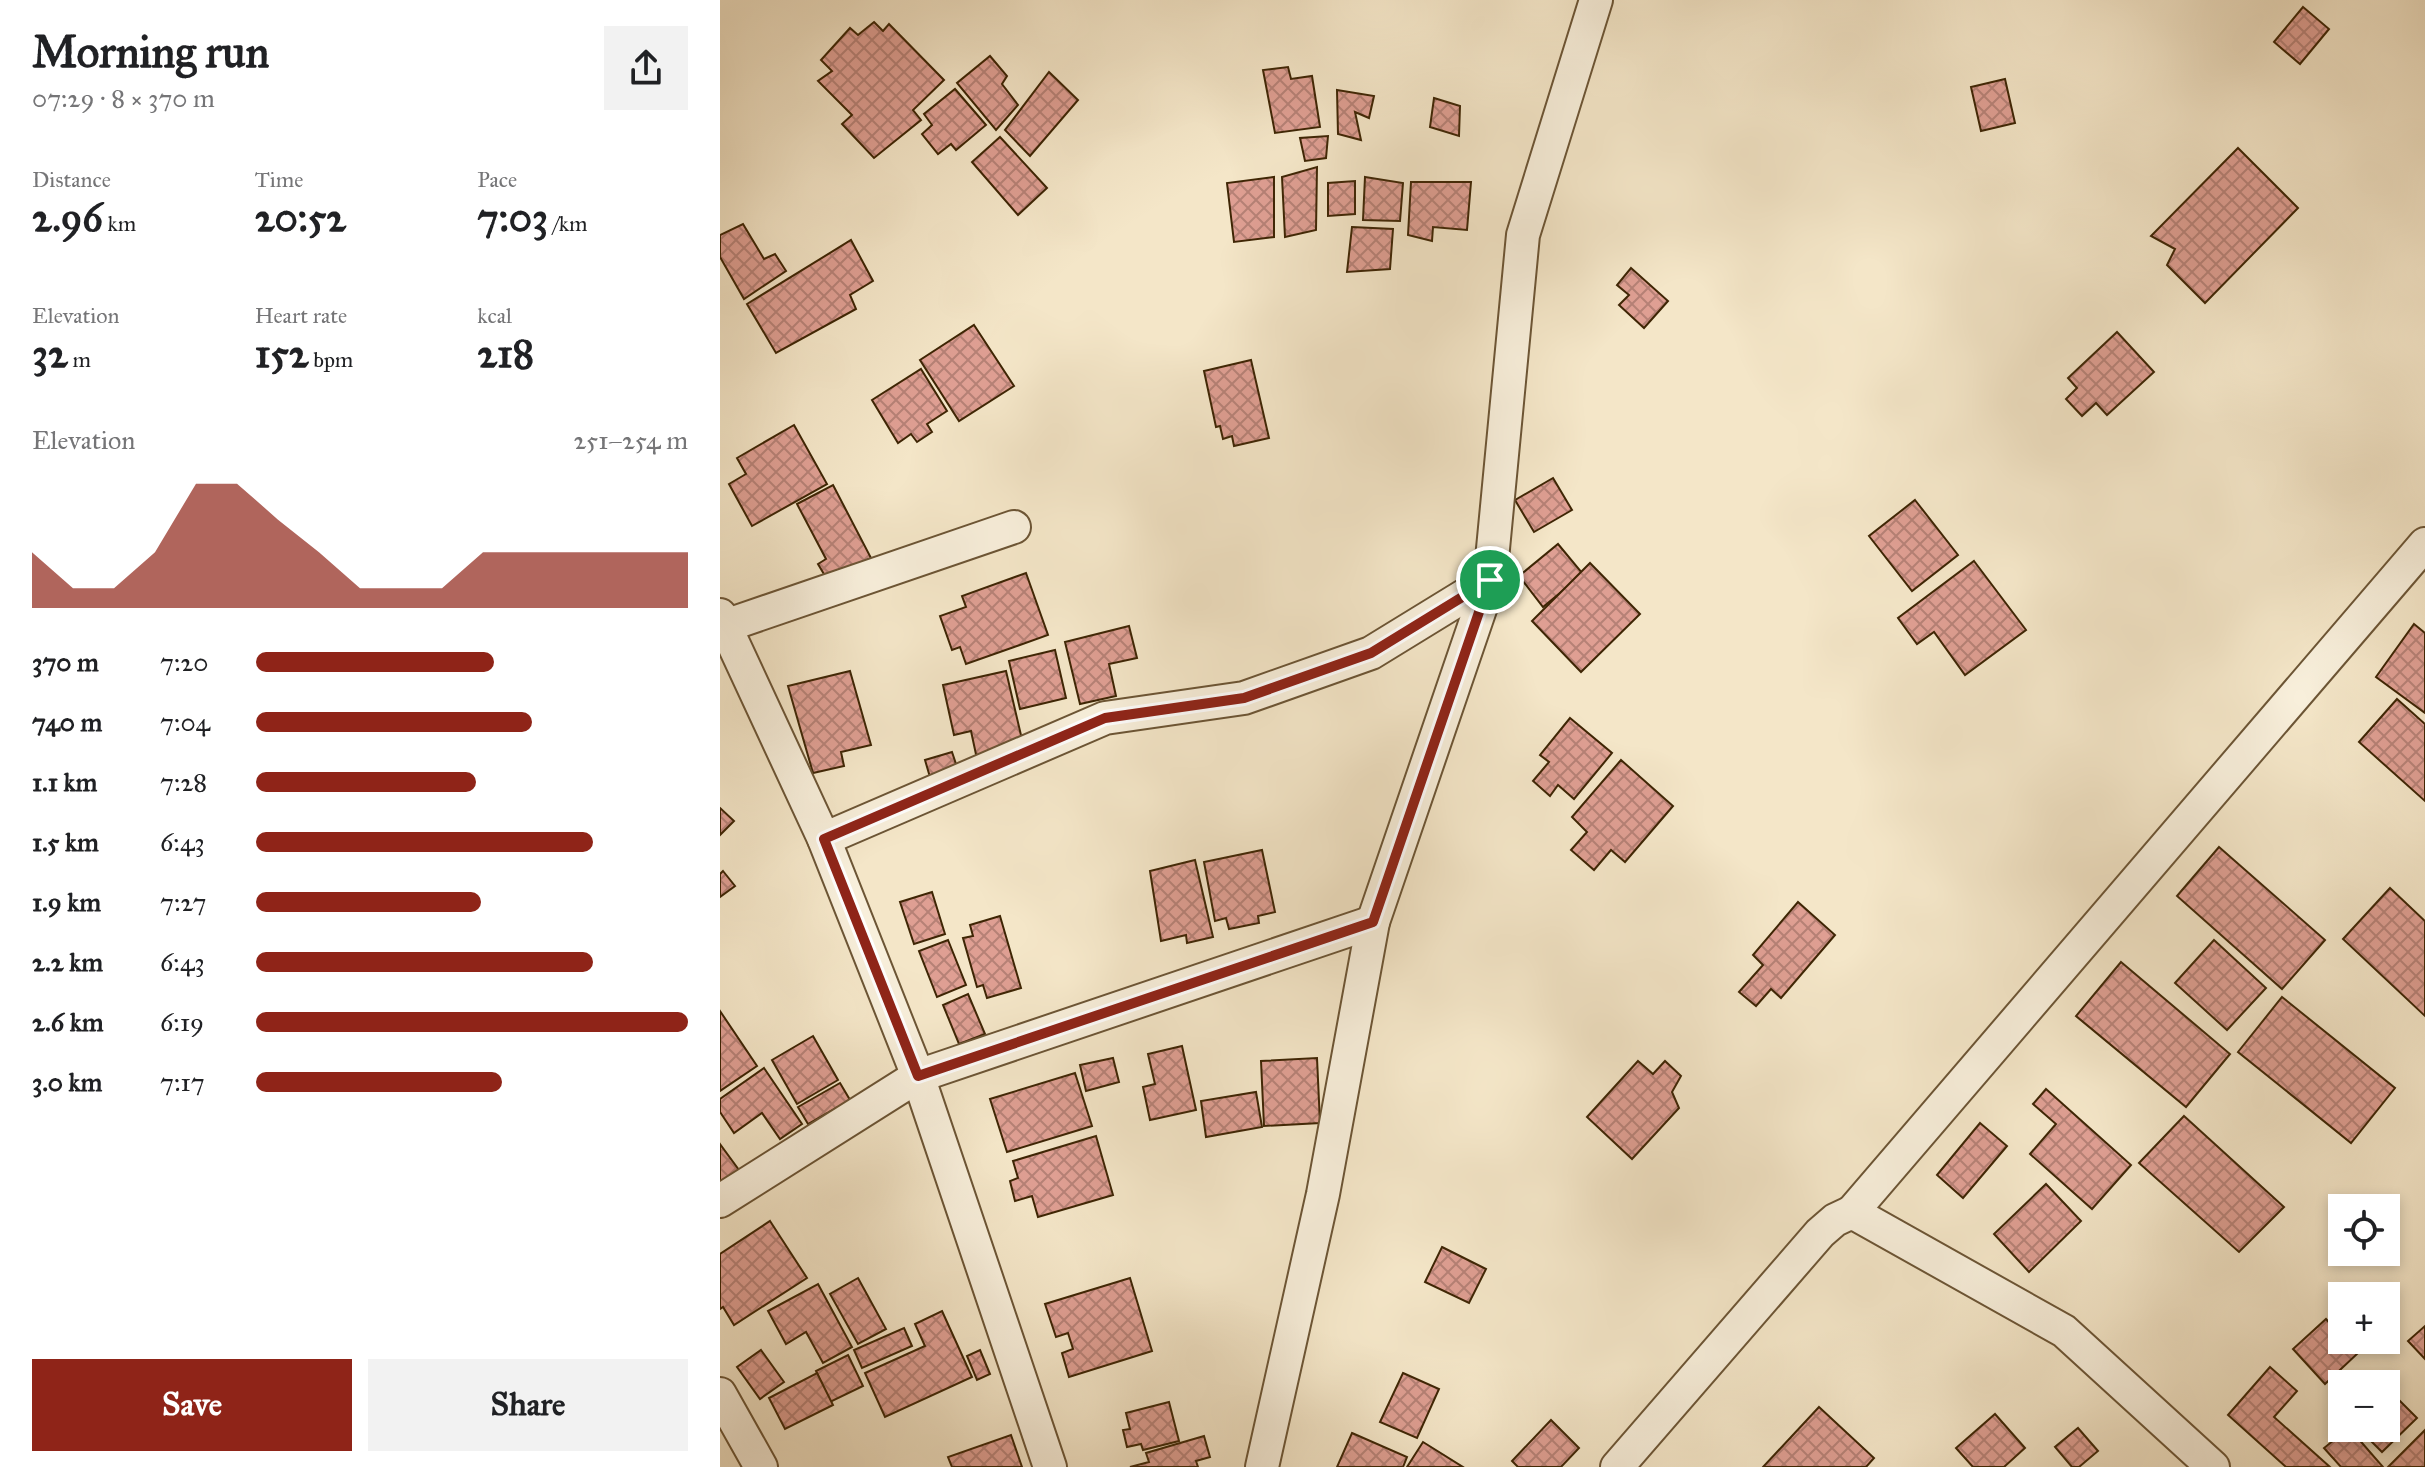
<!DOCTYPE html>
<html lang="en">
<head>
<meta charset="utf-8">
<style>
  body { margin:0; font-family:"IM FELL Great Primer",serif; background:#f2f2f2; color:#202124; height:100vh; display:flex; flex-direction:column; font-size:30px; white-space:nowrap }
  * { box-sizing:border-box; margin:0 }
  p { font-size:26px; color:#757577 }
  .icon { flex:none; width:44px; height:44px; fill:none; stroke:currentColor; stroke-width:2; stroke-linecap:round; stroke-linejoin:round }
  .map { position:relative; flex:1; overflow:hidden }
  .panel { display:flex; flex-direction:column; background:#fff; width:720px }
  .panel>* { flex:none }
  .controls { position:absolute; left:1608px; top:1194px; display:grid; gap:16px }
  .controls a { display:grid; place-items:center; width:72px; height:72px; border-radius:0px; background:#fff; box-shadow:0 4px 12px #0003; font-size:40px }
  .pin { position:absolute; display:grid; place-items:center; width:68px; height:68px; color:#fff; margin:-34px; border:4px solid #fff; border-radius:50%; box-shadow:0 2px 8px #0007 }
  .round { display:grid; place-items:center; flex:none; width:84px; height:84px; border-radius:0px; background:#f2f2f2 }
  .overview { display:flex; align-items:center; justify-content:space-between; height:136px; padding:0 32px }
  h1 { font-size:44px; font-weight:700; line-height:60px }
  .metrics { display:grid; grid-template-columns:repeat(3,1fr); gap:12px; height:136px; padding:8px 32px }
  .metrics div { display:grid; align-content:center }
  .metrics b { font-size:40px; font-weight:700 }
  .metrics small { font-size:22px; font-weight:400 }
  .metrics p { font-size:22px }
  .chart { height:224px; padding:16px 32px }
  .chart p { display:flex; justify-content:space-between }
  .chart svg { width:100%; height:144px; margin-top:8px; fill:#8f2418; opacity:.7 }
  .button { display:flex; gap:16px; margin-top:auto; padding:16px 32px }
  .button a { flex:1; height:92px; border-radius:0px; background:#8f2418; color:#fff; font-size:32px; font-weight:700; line-height:92px; text-align:center }
  .button a+a { background:#f2f2f2; color:#202124 }
  ul { padding:0 32px; list-style:none; font-size:26px }
  li { display:grid; grid-template-columns:128px 96px 1fr; align-items:center; height:60px }
  li i { height:20px; border-radius:10px; background:#8f2418 }
  main { display:flex; flex:1; min-height:0 }
  .map>svg:first-child { display:block }
  .building { fill:url(#building-cross-hatch); stroke:#3e2504; stroke-width:2 }
  .lines { fill:none; stroke-linecap:round; stroke-linejoin:round }
  .street-casing { stroke:#6c5535; stroke-width:36 }
  .street { stroke:#f8efdb; stroke-width:32 }
  .route-casing { stroke:#fff; stroke-width:16 }
  .route { stroke:#8f2418; stroke-width:10 }
</style>
</head>
<body>
<main>
<section class="panel">
<div class="overview"><div><h1>Morning run</h1><p>07:29 · 8 × 370 m</p></div><a class="round"><svg class="icon" aria-label="share" viewBox="0 0 24 24"><path d="M12 15V3M7 8l5-5 5 5M5 13v7h14v-7"/></svg></a></div>
<div class="metrics">
<div><p>Distance</p><b>2.96<small> km</small></b></div>
<div><p>Time</p><b>20:52</b></div>
<div><p>Pace</p><b>7:03<small> /km</small></b></div>
</div>
<div class="metrics">
<div><p>Elevation</p><b>32<small> m</small></b></div>
<div><p>Heart rate</p><b>152<small> bpm</small></b></div>
<div><p>kcal</p><b>218</b></div>
</div>
<div class="chart"><p><span>Elevation</span>251–254 m</p>
<svg viewBox="0 0 160 44" preserveAspectRatio="none"><path d="M0 44V27L10 38L20 38L30 27L40 6L50 6L60 17L70 27L80 38L90 38L100 38L110 27L120 27L130 27L140 27L150 27L160 27V44z"/></svg>
</div>
<ul>
<li><b>370 m</b>7:20<i style="width:55%"></i></li>
<li><b>740 m</b>7:04<i style="width:64%"></i></li>
<li><b>1.1 km</b>7:28<i style="width:51%"></i></li>
<li><b>1.5 km</b>6:43<i style="width:78%"></i></li>
<li><b>1.9 km</b>7:27<i style="width:52%"></i></li>
<li><b>2.2 km</b>6:43<i style="width:78%"></i></li>
<li><b>2.6 km</b>6:19<i style="width:100%"></i></li>
<li><b>3.0 km</b>7:17<i style="width:57%"></i></li>
</ul>
<div class="button"><a>Save</a><a>Share</a></div>
</section>
<div class="map">
<svg width="1705" height="1467" viewBox="0 0 1705 1467">
  <defs>
    <pattern id="building-cross-hatch" width="8" height="8" patternUnits="userSpaceOnUse" patternTransform="scale(2)"><rect width="8" height="8" fill="#df9f93"/><path d="M0 0l8 8M0 8l8-8" fill="none" stroke="#b68176"/></pattern>
  </defs>
  <rect width="100%" height="100%" fill="#f4e6c8"/>
  <filter id="stains"><feTurbulence type="fractalNoise" baseFrequency=".0025" numOctaves="4"/><feColorMatrix values="0 0 0 0 .2 0 0 0 0 .09 0 0 0 0 .02 0 0 0 .5 -.17"/></filter>
  <radialGradient id="worn" r=".72"><stop offset=".6" stop-color="#630" stop-opacity="0"/><stop offset="1" stop-color="#630" stop-opacity=".3"/></radialGradient>
  <g class="building">
    <polygon points="1583,7 1609,29 1580,64 1554,42"/>
    <polygon points="154,22 163,31 169,24 224,80 193,110 201,120 154,158 122,124 132,115 98,81 112,71 101,60 130,28 138,35"/>
    <polygon points="270,56 287,76 282,84 298,105 276,130 237,83"/>
    <polygon points="568,67 571,79 592,76 600,127 555,133 543,70"/>
    <polygon points="329,72 358,100 310,156 285,130"/>
    <polygon points="1285,79 1295,123 1261,131 1251,87"/>
    <polygon points="235,89 266,125 236,150 231,144 218,154 202,134 212,125 204,114"/>
    <polygon points="617,90 654,96 649,118 635,112 641,140 618,134"/>
    <polygon points="714,98 740,106 739,136 710,127"/>
    <polygon points="608,136 606,158 585,161 580,138"/>
    <polygon points="280,137 327,188 298,215 252,162"/>
    <polygon points="1518,148 1578,208 1485,303 1447,265 1455,249 1431,236"/>
    <polygon points="597,167 596,230 565,237 562,177"/>
    <polygon points="554,177 554,237 514,242 507,183"/>
    <polygon points="645,177 683,183 680,221 643,220"/>
    <polygon points="635,181 635,214 608,216 608,183"/>
    <polygon points="691,182 751,182 747,230 713,227 712,241 688,235"/>
    <polygon points="23,224 44,259 55,254 66,271 24,299 0,257 0,235"/>
    <polygon points="632,227 673,229 670,269 627,272"/>
    <polygon points="131,240 153,281 130,295 136,309 56,353 27,304"/>
    <polygon points="911,268 948,301 924,328 899,305 909,295 897,285"/>
    <polygon points="254,325 294,386 239,421 200,360"/>
    <polygon points="1397,332 1434,372 1387,415 1376,403 1362,416 1346,399 1357,388 1348,378"/>
    <polygon points="531,360 549,438 514,446 512,436 503,439 500,426 496,427 484,371"/>
    <polygon points="201,369 227,411 207,424 212,432 197,442 191,434 178,443 152,400"/>
    <polygon points="74,425 107,484 32,526 9,484 26,474 17,458"/>
    <polygon points="833,478 852,510 814,532 795,500"/>
    <polygon points="113,485 151,558 108,581 98,564 106,559 77,504"/>
    <polygon points="1195,500 1238,555 1192,591 1149,536"/>
    <polygon points="838,544 863,574 823,607 799,576"/>
    <polygon points="1254,561 1306,630 1245,675 1214,632 1197,644 1178,618"/>
    <polygon points="870,563 920,614 861,672 812,621"/>
    <polygon points="306,573 328,635 246,664 240,647 232,650 220,616 246,607 242,596"/>
    <polygon points="1694,624 1705,633 1705,713 1656,677"/>
    <polygon points="409,626 417,658 389,664 396,696 360,704 345,642"/>
    <polygon points="335,650 346,698 300,709 289,661"/>
    <polygon points="130,671 151,745 121,752 124,766 93,773 68,686"/>
    <polygon points="286,671 304,748 257,759 251,731 234,735 223,685"/>
    <polygon points="1677,699 1705,724 1705,801 1639,742"/>
    <polygon points="850,718 892,753 854,799 838,785 830,796 813,781 829,762 820,755"/>
    <polygon points="232,752 240,776 212,784 205,760"/>
    <polygon points="901,760 953,806 905,862 891,850 874,870 851,850 867,832 852,817"/>
    <polygon points="0,808 14,821 0,835"/>
    <polygon points="1499,847 1605,940 1562,989 1457,896"/>
    <polygon points="542,850 555,912 538,916 539,923 509,929 506,918 495,921 484,862"/>
    <polygon points="475,860 493,937 467,943 466,935 441,941 430,871"/>
    <polygon points="3,871 15,886 0,897 0,874"/>
    <polygon points="1670,888 1705,921 1705,1016 1623,939"/>
    <polygon points="212,892 225,934 194,944 180,902"/>
    <polygon points="1078,902 1115,935 1061,998 1051,989 1036,1006 1019,992 1043,965 1033,955"/>
    <polygon points="280,916 301,988 267,998 263,985 257,987 243,938 253,936 250,925"/>
    <polygon points="228,940 246,985 217,997 199,951"/>
    <polygon points="1494,940 1546,988 1507,1030 1455,983"/>
    <polygon points="1401,962 1510,1054 1466,1107 1356,1016"/>
    <polygon points="248,994 265,1034 239,1044 223,1005"/>
    <polygon points="1562,997 1675,1088 1631,1143 1518,1052"/>
    <polygon points="0,1011 37,1066 0,1091"/>
    <polygon points="93,1036 118,1080 77,1104 52,1060"/>
    <polygon points="462,1046 476,1110 430,1120 423,1087 435,1084 428,1054"/>
    <polygon points="393,1058 399,1082 366,1091 360,1065"/>
    <polygon points="597,1058 600,1123 544,1126 541,1061"/>
    <polygon points="918,1061 933,1074 945,1061 961,1076 952,1092 959,1108 912,1159 867,1117"/>
    <polygon points="44,1068 82,1124 60,1139 42,1113 14,1133 0,1112 0,1099"/>
    <polygon points="355,1073 372,1126 287,1152 270,1099"/>
    <polygon points="120,1083 130,1100 88,1124 78,1107"/>
    <polygon points="1326,1089 1411,1165 1372,1209 1310,1154 1336,1124 1313,1104"/>
    <polygon points="536,1092 542,1127 486,1137 481,1101"/>
    <polygon points="1464,1116 1564,1207 1519,1252 1419,1163"/>
    <polygon points="1260,1123 1287,1146 1243,1198 1217,1175"/>
    <polygon points="376,1136 393,1195 318,1217 312,1196 295,1201 290,1181 298,1178 293,1161"/>
    <polygon points="0,1144 19,1170 0,1184"/>
    <polygon points="1326,1184 1361,1221 1309,1272 1274,1234"/>
    <polygon points="50,1221 87,1278 14,1325 3,1307 0,1309 0,1254"/>
    <polygon points="722,1247 766,1269 749,1303 705,1282"/>
    <polygon points="138,1278 166,1329 138,1344 110,1294"/>
    <polygon points="410,1278 432,1351 349,1377 342,1353 353,1349 348,1333 336,1337 325,1304"/>
    <polygon points="98,1284 132,1347 103,1363 86,1332 66,1344 48,1311"/>
    <polygon points="222,1311 252,1377 165,1417 145,1373 205,1346 195,1324"/>
    <polygon points="1606,1319 1637,1354 1605,1384 1573,1349"/>
    <polygon points="1705,1326 1705,1359 1688,1341"/>
    <polygon points="184,1328 192,1346 142,1368 134,1350"/>
    <polygon points="41,1350 64,1382 40,1399 17,1367"/>
    <polygon points="260,1350 270,1374 257,1380 247,1356"/>
    <polygon points="128,1355 143,1386 110,1402 96,1371"/>
    <polygon points="1550,1367 1577,1391 1554,1417 1610,1467 1566,1467 1508,1415"/>
    <polygon points="97,1373 113,1405 65,1429 49,1398"/>
    <polygon points="683,1373 719,1389 697,1438 660,1422"/>
    <polygon points="1652,1373 1663,1384 1641,1384"/>
    <polygon points="1666,1387 1697,1418 1662,1452 1638,1428 1666,1428"/>
    <polygon points="449,1402 459,1441 423,1450 421,1444 407,1447 403,1430 410,1429 406,1413"/>
    <polygon points="1099,1407 1154,1458 1146,1467 1043,1467"/>
    <polygon points="1275,1414 1305,1448 1284,1467 1253,1467 1236,1448"/>
    <polygon points="831,1420 859,1448 841,1467 798,1467 792,1461"/>
    <polygon points="1358,1428 1378,1451 1359,1467 1352,1467 1335,1447"/>
    <polygon points="1629,1428 1663,1467 1621,1467 1604,1448"/>
    <polygon points="1705,1430 1705,1467 1668,1467"/>
    <polygon points="632,1433 687,1457 683,1467 617,1467"/>
    <polygon points="291,1435 302,1467 232,1467 228,1457"/>
    <polygon points="484,1436 490,1457 476,1461 478,1467 410,1467 429,1462 426,1453"/>
    <polygon points="703,1442 743,1467 687,1467"/>
  </g>
  <g class="lines">
    <g class="street-casing">
      <g id="street">
        <polyline points="0,615 104,839 198,1076 330,1467"/>
        <polyline points="5,626 294,527"/>
        <polyline points="104,839 385,718 524,698 651,653 770,580"/>
        <polyline points="0,1201 198,1076 653,922"/>
        <polyline points="1132,1212 1705,544"/>
        <polyline points="0,1394 41,1467"/>
        <polyline points="542,1467 603,1194 653,922 770,580 803,235 876,0"/>
        <polyline points="897,1467 1100,1233 1115,1220 1132,1212 1344,1331 1493,1467"/>
      </g>
    </g>
    <use href="#street" class="street"/>
  </g>
  <g class="lines">
    <g class="route-casing">
      <polygon id="route" points="770,580 653,922 198,1076 104,839 385,718 524,698 651,653"/>
    </g>
    <use href="#route" class="route"/>
  </g>
  <rect width="100%" height="100%" filter="url(#stains)"/>
  <rect width="100%" height="100%" fill="url(#worn)"/>
</svg>
<div class="controls">
<a><svg class="icon" aria-label="locate" viewBox="0 0 24 24"><circle cx="12" cy="12" r="6"/><path d="M12 2v4M12 18v4M2 12h4M18 12h4"/></svg></a>
<a>+</a>
<a>−</a>
</div>
<div class="pin" style="left:770px;top:580px;background:#1e9e55"><svg class="icon" aria-label="arrive" viewBox="0 0 24 24"><path d="M6 21V4h12l-3 4 3 4H6"/></svg></div>
</div>
</main>
</body>
</html>
